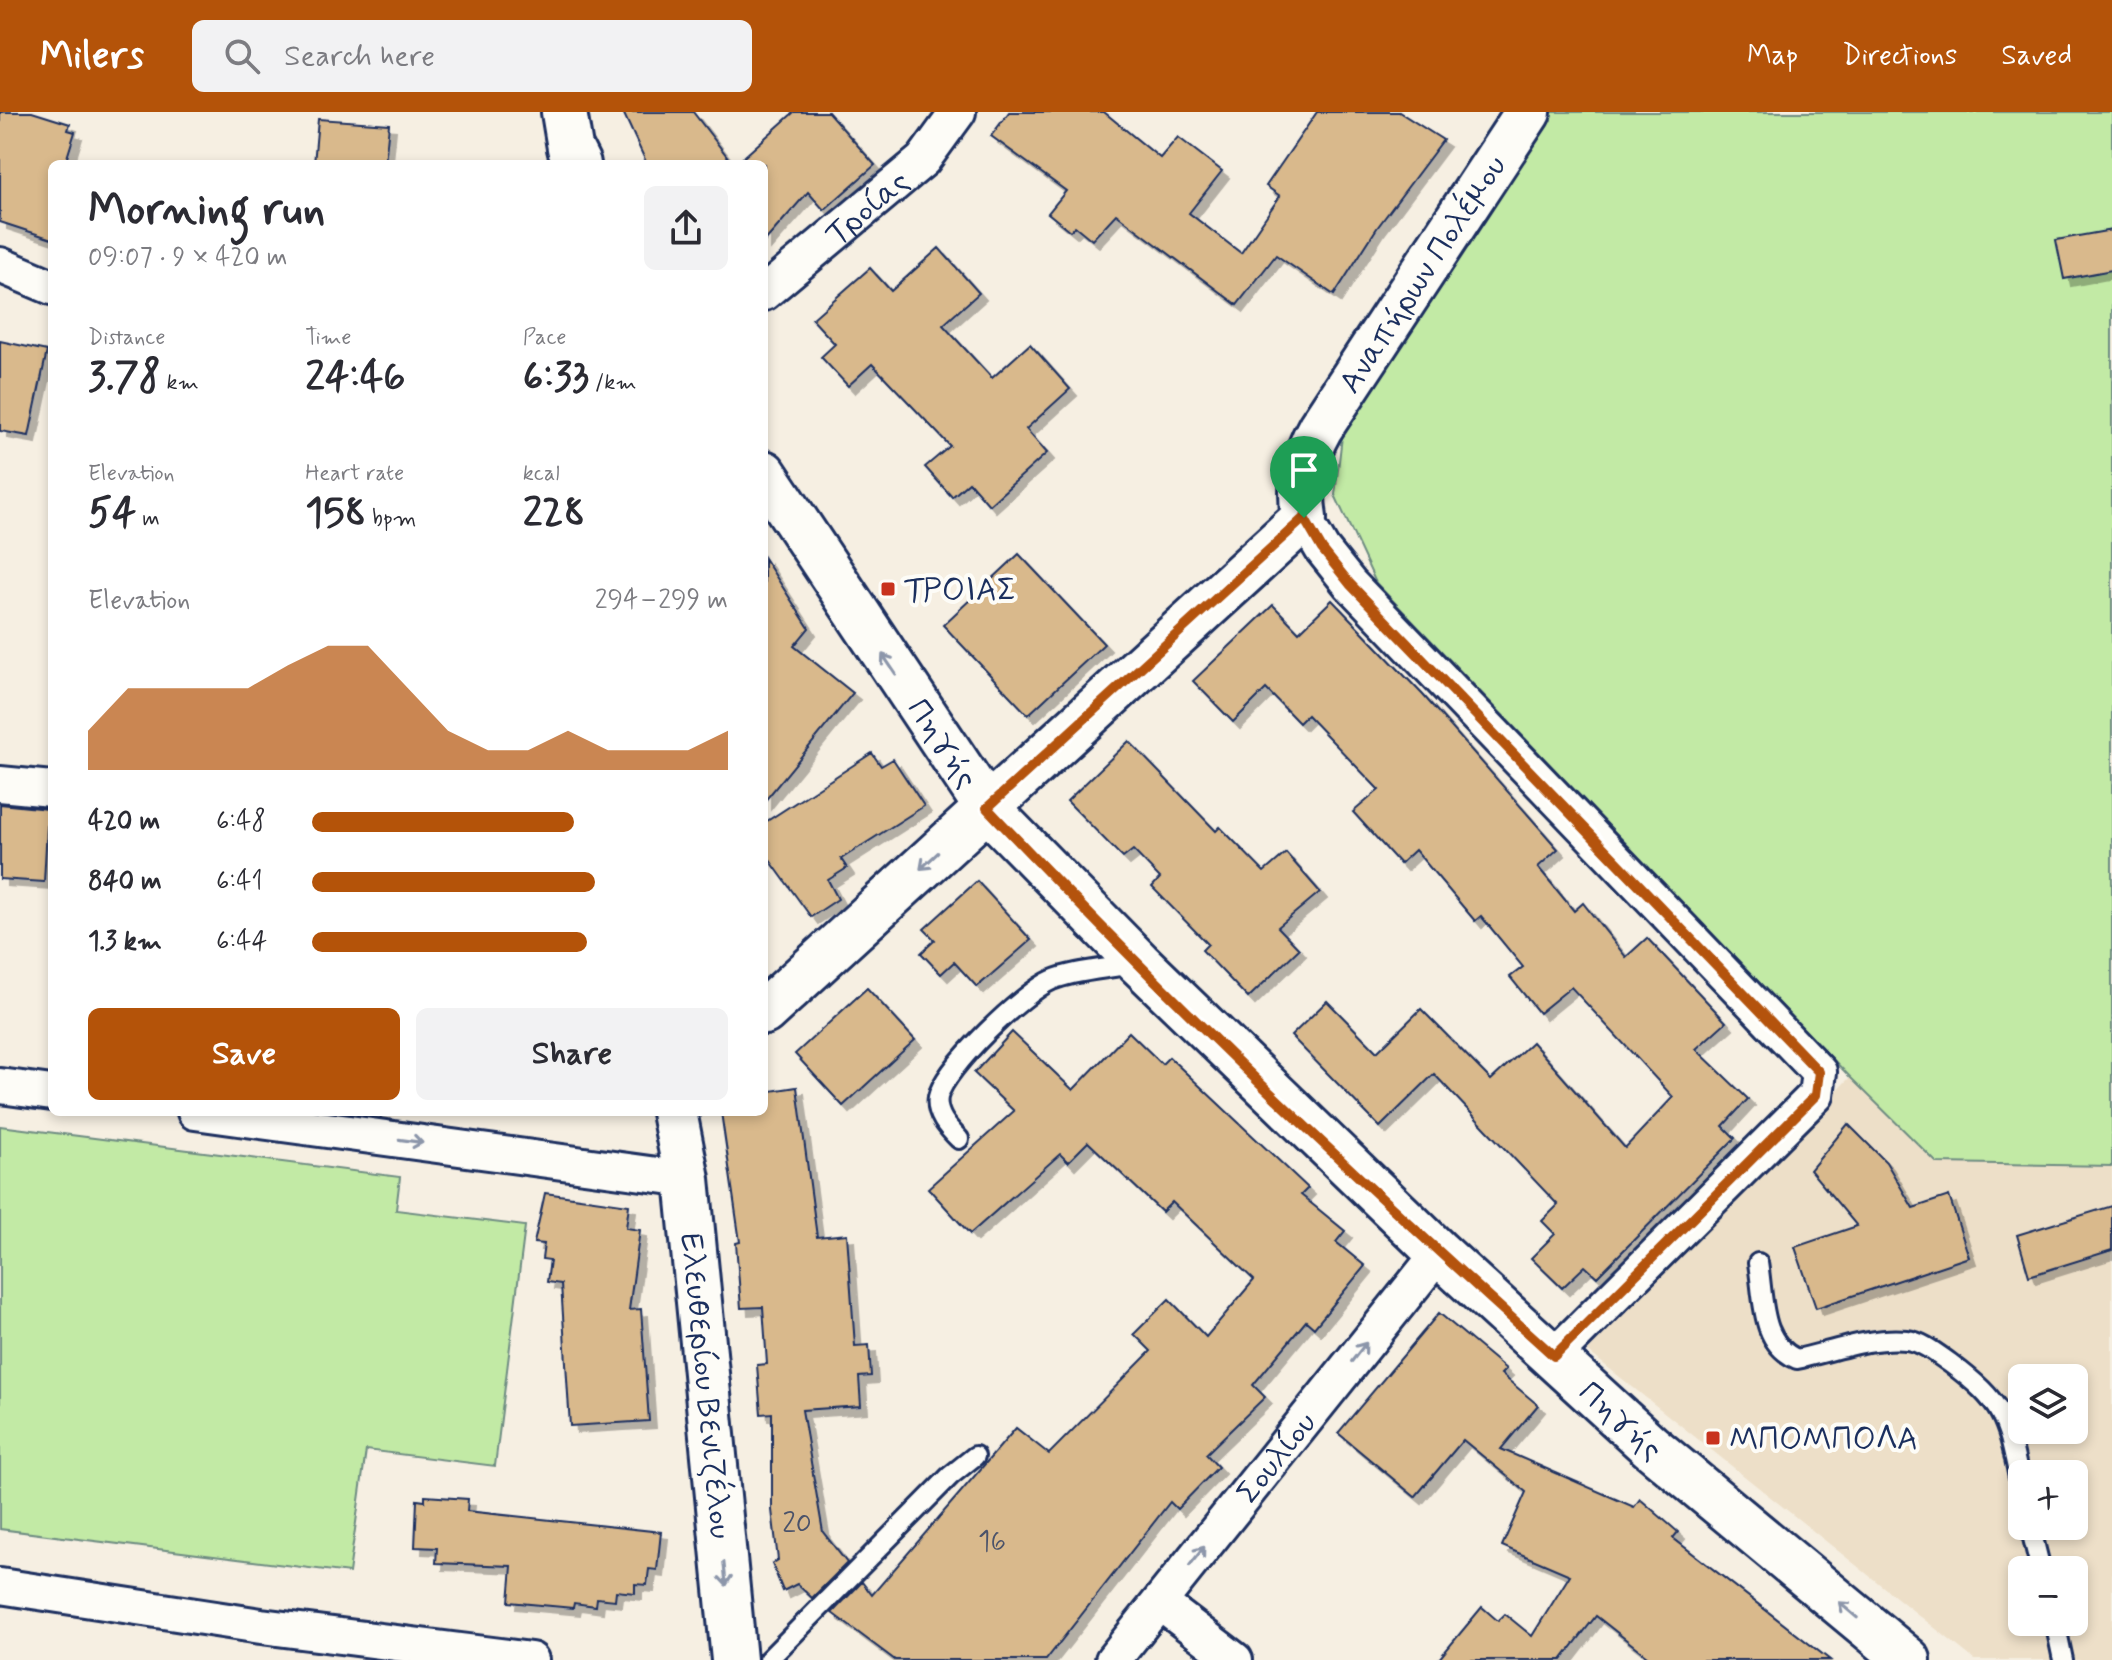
<!DOCTYPE html>
<html lang="en">
<head>
<meta charset="utf-8">
<style>
  body { margin:0; font-family:Mynerve,sans-serif; background:#f2f2f3; color:#2b2b33; height:100vh; display:flex; flex-direction:column; font-size:30px; white-space:nowrap }
  * { box-sizing:border-box; margin:0 }
  p { font-size:26px; color:#7c7c81 }
  .icon { flex:none; width:44px; height:44px; fill:none; stroke:currentColor; stroke-width:2; stroke-linecap:round; stroke-linejoin:round }
  .map { position:relative; flex:1; overflow:hidden }
  .sheet { position:absolute; left:48px; top:48px; width:720px; height:956px; display:flex; flex-direction:column; background:#fff; border-radius:12px; box-shadow:0 4px 12px #0003 }
  .sheet>* { flex:none }
  .buttons { position:absolute; left:2008px; top:1252px; display:grid; gap:16px }
  .buttons a { display:grid; place-items:center; width:80px; height:80px; border-radius:12px; background:#fff; box-shadow:0 4px 12px #0003; font-size:40px }
  .pin { position:absolute; display:grid; place-items:center; width:68px; height:68px; color:#fff; margin:-82px -34px; border-radius:50% 50% 50% 0; rotate:-45deg; box-shadow:0 0 8px #0007 }
  .pin .icon { rotate:45deg }
  .round { display:grid; place-items:center; flex:none; width:84px; height:84px; border-radius:12px; background:#f2f2f3 }
  .summary { display:flex; align-items:center; justify-content:space-between; height:136px; padding:0 40px }
  h1 { font-size:44px; font-weight:700; line-height:60px }
  .metrics { display:grid; grid-template-columns:repeat(3,1fr); gap:12px; height:136px; padding:8px 40px }
  .metrics div { display:grid; align-content:center }
  .metrics b { font-size:40px; font-weight:700 }
  .metrics small { font-size:22px; font-weight:400 }
  .metrics p { font-size:22px }
  .chart { height:224px; padding:16px 40px }
  .chart p { display:flex; justify-content:space-between }
  .chart svg { width:100%; height:144px; margin-top:8px; fill:#b45309; opacity:.7 }
  .primary-button { display:flex; gap:16px; margin-top:auto; padding:16px 40px }
  .primary-button a { flex:1; height:92px; border-radius:12px; background:#b45309; color:#fff; font-size:32px; font-weight:700; line-height:92px; text-align:center }
  .primary-button a+a { background:#f2f2f3; color:#2b2b33 }
  ul { padding:0 40px; list-style:none; font-size:26px }
  li { display:grid; grid-template-columns:128px 96px 1fr; align-items:center; height:60px }
  li i { height:20px; border-radius:10px; background:#b45309 }
  header { display:flex; align-items:center; gap:48px; box-sizing:border-box; height:112px; padding:0 40px; background:#b45309; color:#fff }
  header strong { font-size:38px }
  nav { display:flex; gap:44px; margin-inline-start:auto; font-size:28px }
  .search { width:560px; height:72px; background:#f2f2f3; display:flex; align-items:center; gap:20px; box-sizing:border-box; padding:0 28px; border-radius:12px; color:#7c7c81; font-size:30px }
  .map>svg:first-child { display:block }
  .built { fill:#eddfc8; fill-rule:evenodd }
  .green { fill:#c2eaa5; stroke:#6e8c82; stroke-width:2 }
  .building { fill:#d9b98c; stroke:#1b2f5e; stroke-width:2; filter:url(#shadow) }
  .lines { fill:none; stroke-linecap:round; stroke-linejoin:round }
  .lane-casing { stroke:#1b2f5e; stroke-width:24 }
  .street-casing { stroke:#1b2f5e; stroke-width:40 }
  .secondary-casing { stroke:#1b2f5e; stroke-width:50 }
  .lane { stroke:#fdfcf7; stroke-width:18 }
  .street { stroke:#fdfcf7; stroke-width:34 }
  .secondary { stroke:#fdfcf7; stroke-width:44 }
  .oneway { stroke:#8c96aa }
  .route-casing { stroke:#fff; stroke-width:16 }
  .route { stroke:#b45309; stroke-width:10 }
  .poi-dot { fill:#c8321e; stroke:#fdfcf7; stroke-width:3 }
  .labels { text-anchor:middle; stroke-width:8; stroke-linejoin:round; paint-order:stroke }
  .number-label { font-size:28px; fill:#4a526a }
  .street-label { font-size:32px; fill:#1b2f5e; stroke:#fdfcf7 }
  .poi-label { font-size:32px; fill:#1b2f5e; stroke:#fdfcf7; text-anchor:start }
</style>
</head>
<body>
<header>
<strong>Milers</strong>
<div class="search"><svg class="icon" aria-label="search" viewBox="0 0 24 24"><circle cx="10" cy="10" r="6"/><path d="M15 15l6 6"/></svg>Search here</div>
<nav><a>Map</a><a>Directions</a><a>Saved</a></nav>
</header>
<div class="map">
<svg width="2112" height="1548" viewBox="0 0 2112 1548">
  <defs>
    <filter id="shadow"><feDropShadow dx="7" dy="7" stdDeviation="0" flood-color="#0004"/></filter>
  </defs>
  <rect width="100%" height="100%" fill="#f6efe2"/>
  <filter id="ink" filterUnits="userSpaceOnUse"><feTurbulence type="fractalNoise" baseFrequency=".0125" numOctaves="2"/><feDisplacementMap in="SourceGraphic" scale="16" xChannelSelector="R" yChannelSelector="G"/><feConvolveMatrix kernelMatrix="1 2 1 2 8 2 1 2 1" color-interpolation-filters="sRGB"/></filter>
  <g filter="url(#ink)">
    <path class="built" d="M1850 965 1937 1051 2112 1054V1548H1975L1586 1238ZM2022 1266H2074V1318H2022ZM2022 1362H2074V1414H2022ZM2022 1458H2074V1510H2022Z"/>
    <g class="green">
      <polygon points="1551,0 2112,0 2112,1054 1937,1051 1850,965 1376,471 1335,383 1343,316"/>
      <polygon points="0,1014 400,1065 396,1098 525,1114 495,1354 366,1338 349,1461 0,1417"/>
    </g>
    <g class="building">
      <polygon points="0,0 32,0 70,12 68,18 75,20 65,52 52,52 52,127 0,110"/>
      <polygon points="623,0 693,0 733,52 647,52"/>
      <polygon points="794,0 828,0 875,53 824,98 808,80 764,130 764,52 736,52"/>
      <polygon points="1009,0 1104,0 1160,46 1178,25 1222,59 1189,101 1241,141 1280,84 1266,74 1317,0 1399,0 1443,28 1377,116 1334,183 1276,143 1237,193 1116,102 1092,128 1075,114 1070,119 1048,101 1066,79 991,24"/>
      <polygon points="318,7 389,12 385,52 314,52"/>
      <polygon points="2112,118 2112,158 2064,167 2056,128"/>
      <polygon points="939,136 979,181 943,213 992,266 1030,232 1070,277 1026,317 1047,341 989,393 969,370 952,385 925,355 950,334 872,252 848,274 821,245 835,232 812,207 870,156 891,179"/>
      <polygon points="0,229 47,239 29,324 0,319"/>
      <polygon points="1019,442 1104,532 1028,603 943,513"/>
      <polygon points="764,446 809,516 794,534 853,581 764,690"/>
      <polygon points="1332,488 1423,583 1558,737 1538,755 1574,799 1583,791 1626,845 1647,826 1726,910 1696,937 1748,987 1723,1014 1735,1026 1597,1165 1585,1154 1562,1176 1531,1146 1555,1122 1542,1109 1558,1093 1434,962 1380,1015 1291,924 1327,889 1377,940 1421,897 1491,968 1532,930 1625,1036 1673,985 1571,875 1539,901 1510,865 1523,855 1481,804 1475,809 1415,738 1400,752 1353,700 1379,678 1307,603 1299,611 1266,577 1233,610 1193,569 1273,493 1299,520"/>
      <polygon points="1129,629 1216,719 1220,715 1264,760 1286,741 1320,780 1278,815 1299,837 1248,886 1202,838 1208,832 1152,775 1160,766 1133,738 1123,746 1067,689"/>
      <polygon points="872,641 881,654 893,647 924,694 841,747 847,756 828,768 838,787 811,805 764,740 764,711"/>
      <polygon points="0,692 48,697 44,770 0,767"/>
      <polygon points="977,769 1031,828 977,875 954,850 941,862 921,841 935,828 924,817"/>
      <polygon points="867,876 915,928 843,994 795,942"/>
      <polygon points="1012,920 1073,978 1129,920 1162,952 1169,945 1308,1076 1301,1083 1345,1119 1336,1130 1365,1154 1314,1216 1306,1209 1253,1273 1265,1285 1206,1342 1218,1355 1177,1397 1170,1390 1046,1548 895,1548 832,1501 862,1470 872,1483 1016,1316 1049,1342 1151,1239 1134,1222 1169,1187 1206,1225 1254,1168 1172,1090 1162,1100 1088,1030 1068,1050 1060,1042 970,1122 928,1076 1014,999 974,961"/>
      <polygon points="797,975 817,1125 847,1122 855,1234 869,1233 871,1264 859,1265 861,1294 802,1298 823,1420 847,1451 812,1486 797,1472 783,1479 772,1452 778,1448 772,1398 772,1301 761,1302 757,1253 767,1252 763,1195 741,1196 736,1131 740,1130 721,1000 764,1000 764,980"/>
      <polygon points="1848,1012 1886,1050 1913,1096 1949,1084 1969,1145 1816,1196 1795,1135 1857,1114 1810,1058"/>
      <polygon points="545,1081 629,1093 626,1116 640,1118 629,1198 641,1197 649,1309 570,1314 561,1172 547,1170 550,1148 542,1147 544,1132 534,1131"/>
      <polygon points="2112,1094 2112,1138 2029,1164 2017,1123"/>
      <polygon points="1439,1201 1506,1257 1501,1262 1538,1293 1501,1337 1634,1395 1640,1387 1678,1420 1673,1426 1830,1548 1652,1548 1596,1504 1562,1548 1438,1548 1482,1495 1498,1509 1505,1502 1532,1524 1570,1463 1502,1434 1526,1380 1463,1328 1415,1385 1338,1321"/>
      <polygon points="425,1384 468,1387 467,1399 661,1420 657,1458 649,1457 647,1473 635,1472 635,1481 616,1479 615,1488 597,1486 596,1494 574,1491 573,1496 509,1490 512,1454 436,1451 437,1436 415,1435 417,1388 425,1389"/>
    </g>
    <g class="lines">
      <g class="lane-casing">
        <g id="lane">
          <path d="M959 1027C948 1016 935 1002 938 985 944 956 1024 880 1052 868 1076 858 1110 857 1136 851"/>
          <path d="M1758 1151C1764 1187 1760 1231 1797 1247 1830 1240 1873 1224 1907 1228 1923 1230 1937 1242 1950 1251 2009 1295 2007 1310 2022 1380"/>
          <polyline points="2030,1414 2041,1458"/>
          <polyline points="2055,1510 2063,1548"/>
          <polyline points="768,1548 950,1364 975,1344"/>
        </g>
      </g>
      <g class="street-casing">
        <g id="street">
          <polyline points="0,153 52,175"/>
          <path id="s1" d="M764 181 923 48 958 0"/>
          <polyline points="1304,406 1322,437 1350,472 1819,960 1816,983 1554,1244"/>
          <polyline points="0,672 52,677"/>
          <polyline points="0,974 52,981"/>
          <polyline points="195,1000 687,1067"/>
          <polyline points="0,1474 261,1514 531,1548"/>
          <polyline points="1160,1491 1235,1548"/>
          <path id="s2" d="M1113 1548 1439 1141"/>
        </g>
      </g>
      <g class="secondary-casing">
        <g id="secondary">
          <polyline points="564,0 570,36 578,52"/>
          <path id="s3" d="M764 361 987 696 1139 851 1439 1141 1650 1334 1908 1548"/>
          <path id="s4" d="M764 900 1304 406C1299 372 1303 346 1320 316L1528 0"/>
          <path id="s5" d="M674 1000 687 1067 734 1548"/>
        </g>
      </g>
      <use href="#lane" class="lane"/>
      <use href="#street" class="street"/>
      <use href="#secondary" class="secondary"/>
    </g>
    <defs><path id="oneway-shaft" d="M-6 0H5M1.5-3L5.5 0L1.5 3" fill="none" stroke-width="1.6" stroke-linecap="round" stroke-linejoin="round" transform="scale(2)"/></defs>
    <g class="oneway">
      <use href="#oneway-shaft" transform="translate(889 552) rotate(-124)"/>
      <use href="#oneway-shaft" transform="translate(929 749) rotate(137)"/>
      <use href="#oneway-shaft" transform="translate(411 1029) rotate(8)"/>
      <use href="#oneway-shaft" transform="translate(1359 1240) rotate(-52)"/>
      <use href="#oneway-shaft" transform="translate(1197 1444) rotate(-52)"/>
      <use href="#oneway-shaft" transform="translate(725 1462) rotate(84)"/>
      <use href="#oneway-shaft" transform="translate(1848 1498) rotate(-140)"/>
    </g>
  </g>
  <g class="lines" filter="url(#ink)">
    <g class="route-casing">
      <path id="route" d="M1304 406 1322 437 1350 472 1819 960 1816 983 1554 1244C1359 1069 1167 887 987 696Z"/>
    </g>
    <use href="#route" class="route"/>
  </g>
  <g class="poi-dot">
    <rect x="880" y="469" width="16" height="16" rx="4"/>
    <rect x="1705" y="1318" width="16" height="16" rx="4"/>
  </g>
  <g class="labels">
    <g class="number-label">
      <text x="797" y="1420">20</text>
      <text x="992" y="1438">16</text>
    </g>
    <g class="street-label">
      <text dy="11" stroke="none"><textPath href="#s1" startOffset="134">Τροίας</textPath></text>
      <text dy="11" stroke="none"><textPath href="#s4" startOffset="1010">Αναπήρων Πολέμου</textPath></text>
      <text dy="11" stroke="none"><textPath href="#s3" startOffset="324">Πηγής</textPath></text>
      <text dy="11" stroke="none"><textPath href="#s5" startOffset="276">Ελευθερίου Βενιζέλου</textPath></text>
      <text dy="11" stroke="none"><textPath href="#s3" startOffset="1284">Πηγής</textPath></text>
      <text dy="11" stroke="none"><textPath href="#s2" startOffset="260">Σουλίου</textPath></text>
    </g>
    <g class="poi-label">
      <text x="904" y="488">ΤΡΟΙΑΣ</text>
      <text x="1729" y="1337">ΜΠΟΜΠΟΛΑ</text>
    </g>
  </g>
</svg>
<div class="buttons">
<a><svg class="icon" aria-label="layers" viewBox="0 0 24 24"><path d="M12 4l9 5-9 5-9-5zM3 14l9 5 9-5"/></svg></a>
<a>+</a>
<a>−</a>
</div>
<div class="pin" style="left:1304px;top:406px;background:#1e9e55"><svg class="icon" aria-label="arrive" viewBox="0 0 24 24"><path d="M6 21V4h12l-3 4 3 4H6"/></svg></div>
<section class="sheet">
<div class="summary"><div><h1>Morning run</h1><p>09:07 · 9 × 420 m</p></div><a class="round"><svg class="icon" aria-label="share" viewBox="0 0 24 24"><path d="M12 15V3M7 8l5-5 5 5M5 13v7h14v-7"/></svg></a></div>
<div class="metrics">
<div><p>Distance</p><b>3.78<small> km</small></b></div>
<div><p>Time</p><b>24:46</b></div>
<div><p>Pace</p><b>6:33<small> /km</small></b></div>
</div>
<div class="metrics">
<div><p>Elevation</p><b>54<small> m</small></b></div>
<div><p>Heart rate</p><b>158<small> bpm</small></b></div>
<div><p>kcal</p><b>228</b></div>
</div>
<div class="chart"><p><span>Elevation</span>294–299 m</p>
<svg viewBox="0 0 160 44" preserveAspectRatio="none"><path d="M0 44V32L10 19L20 19L30 19L40 19L50 12L60 6L70 6L80 19L90 32L100 38L110 38L120 32L130 38L140 38L150 38L160 32V44z"/></svg>
</div>
<ul>
<li><b>420 m</b>6:48<i style="width:63%"></i></li>
<li><b>840 m</b>6:41<i style="width:68%"></i></li>
<li><b>1.3 km</b>6:44<i style="width:66%"></i></li>
</ul>
<div class="primary-button"><a>Save</a><a>Share</a></div>
</section>
</div>
</body>
</html>
